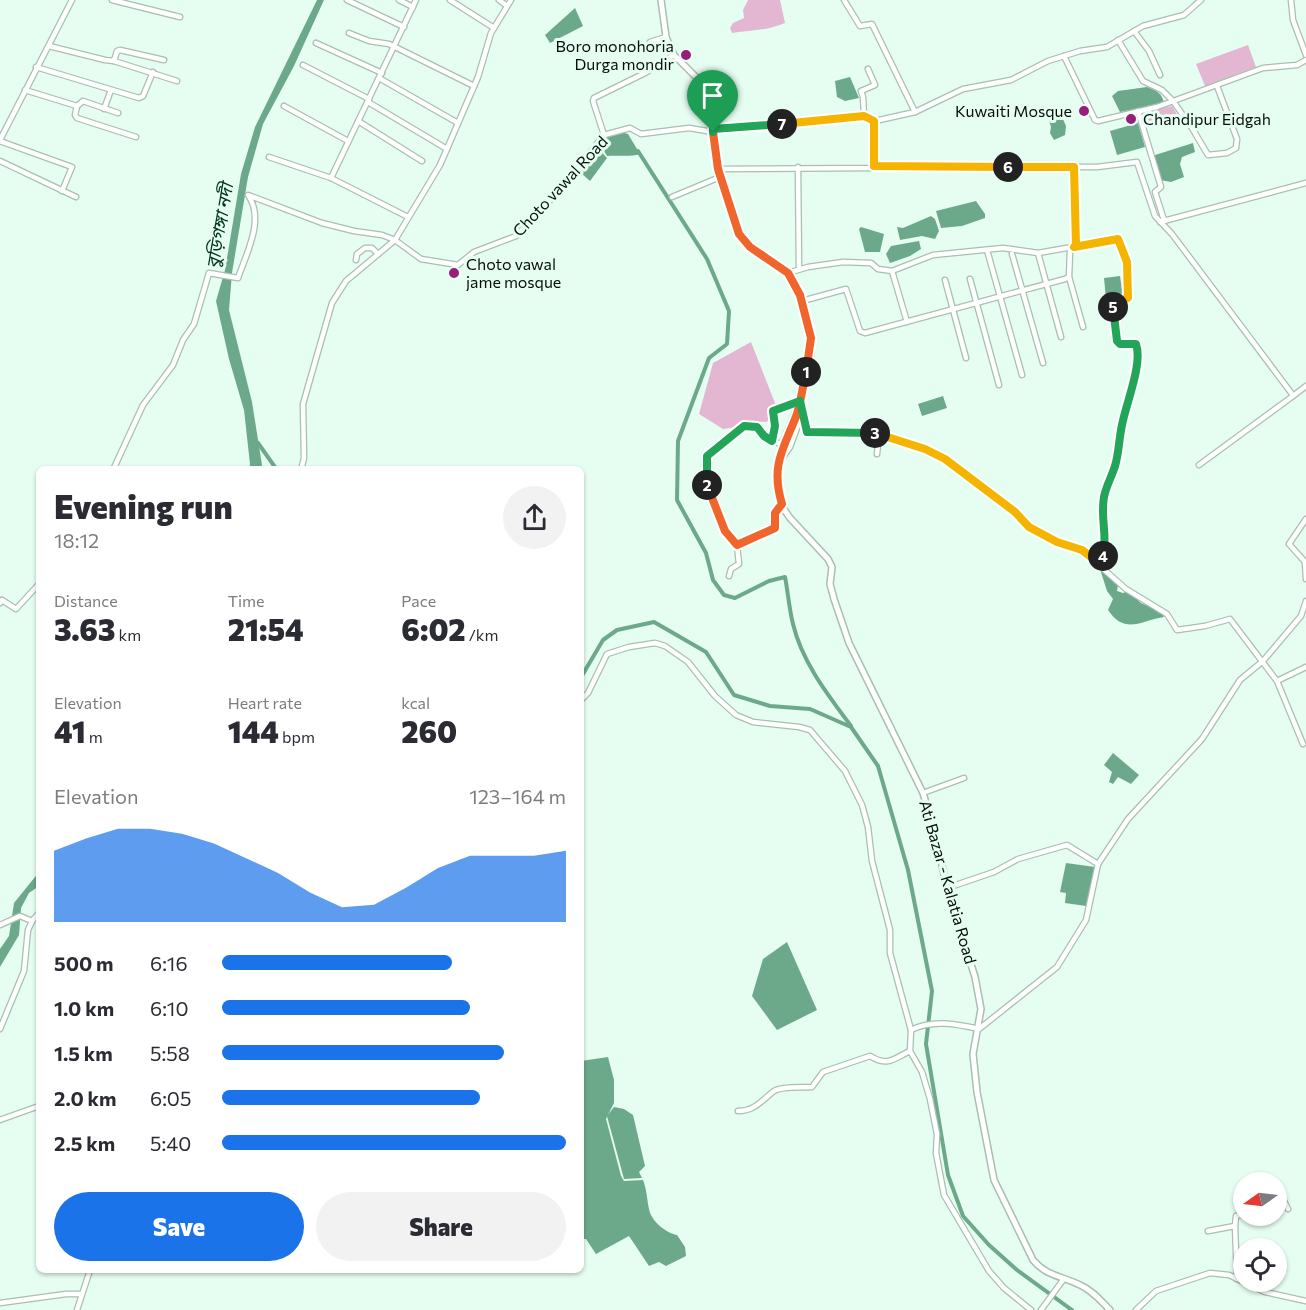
<!DOCTYPE html>
<html lang="en">
<head>
<meta charset="utf-8">
<style>
  body { margin:0; font-family:Commissioner,"Noto Sans Bengali",sans-serif; background:#f2f2f3; color:#2b2b33; height:100vh; display:flex; flex-direction:column; font-size:22px; white-space:nowrap }
  * { box-sizing:border-box; margin:0 }
  p { font-size:20px; color:#7c7c81 }
  .icon { flex:none; width:33px; height:33px; fill:none; stroke:currentColor; stroke-width:2; stroke-linecap:round; stroke-linejoin:round }
  .map { position:relative; flex:1; overflow:hidden }
  .details { position:absolute; left:36px; top:466px; width:548px; height:807px; display:flex; flex-direction:column; background:#fff; border-radius:9px; box-shadow:0 2px 4px #0004 }
  .details>* { flex:none }
  .needle { width:39px; rotate:256deg }
  .controls { position:absolute; left:1233px; top:1172px; display:grid; gap:12px }
  .controls a { display:grid; place-items:center; width:54px; height:54px; border-radius:50%; background:#fff; box-shadow:0 2px 4px #0004; font-size:30px }
  .pin { position:absolute; display:grid; place-items:center; width:51px; height:51px; color:#fff; margin:-62px -26px; border-radius:50% 50% 50% 0; rotate:-45deg; box-shadow:0 0 6px #0007 }
  .pin .icon { rotate:45deg }
  .km { position:absolute; width:30px; height:30px; margin:-15px; border-radius:50%; background:#222; color:#fff; font-size:16px; line-height:30px; text-align:center }
  .round { display:grid; place-items:center; flex:none; width:63px; height:63px; border-radius:32px; background:#f2f2f3 }
  .summary { display:flex; align-items:center; justify-content:space-between; height:102px; padding:0 18px }
  h1 { font-size:33px; font-weight:800; line-height:45px }
  .metrics { display:grid; grid-template-columns:repeat(3,1fr); gap:9px; height:102px; padding:6px 18px }
  .metrics div { display:grid; align-content:center }
  .metrics b { font-size:30px; font-weight:800 }
  .metrics small { font-size:16px; font-weight:400 }
  .metrics p { font-size:16px }
  .chart { height:168px; padding:12px 18px }
  .chart p { display:flex; justify-content:space-between }
  .chart svg { width:100%; height:108px; margin-top:6px; fill:#1a73e8; opacity:.7 }
  .button { display:flex; gap:12px; margin-top:auto; padding:12px 18px }
  .button a { flex:1; height:69px; border-radius:36px; background:#1a73e8; color:#fff; font-size:24px; font-weight:800; line-height:69px; text-align:center }
  .button a+a { background:#f2f2f3; color:#2b2b33 }
  ul { padding:0 18px; list-style:none; font-size:20px }
  li { display:grid; grid-template-columns:96px 72px 1fr; align-items:center; height:45px }
  li i { height:15px; border-radius:8px; background:#1a73e8 }
  .map>svg:first-child { display:block }
  .green { fill:#e3b6d2 }
  .water { fill:#6ca98a }
  .lines { fill:none; stroke-linecap:round; stroke-linejoin:round }
  .canal { stroke:#6ca98a; stroke-width:4 }
  .minor-casing { stroke:#a8bfb2; stroke-width:7 }
  .major-casing { stroke:#a8bfb2; stroke-width:8 }
  .minor { stroke:#fff; stroke-width:4.5 }
  .major { stroke:#fff; stroke-width:5 }
  .split-1-casing { stroke:#fff; stroke-width:12 }
  .split-2-casing { stroke:#fff; stroke-width:12 }
  .split-3-casing { stroke:#fff; stroke-width:12 }
  .split-4-casing { stroke:#fff; stroke-width:12 }
  .split-5-casing { stroke:#fff; stroke-width:12 }
  .split-6-casing { stroke:#fff; stroke-width:12 }
  .split-7-casing { stroke:#fff; stroke-width:12 }
  .split-8-casing { stroke:#fff; stroke-width:12 }
  .split-1 { stroke:#f0652b; stroke-width:8 }
  .split-2 { stroke:#f0652b; stroke-width:8 }
  .split-3 { stroke:#22a559; stroke-width:8 }
  .split-4 { stroke:#f5b400; stroke-width:8 }
  .split-5 { stroke:#22a559; stroke-width:8 }
  .split-6 { stroke:#f5b400; stroke-width:8 }
  .split-7 { stroke:#f5b400; stroke-width:8 }
  .split-8 { stroke:#22a559; stroke-width:8 }
  .poi-dot { fill:#971e79; stroke:#e6fef1; stroke-width:2 }
  .labels { text-anchor:middle; stroke-width:6; stroke-linejoin:round; paint-order:stroke }
  .poi-label { font-size:16px; fill:#060e0a; stroke:#e6fef1; text-anchor:end }
  .street-label { font-size:16px; fill:#060e0a; stroke:#e6fef1 }
  .water-label { font-size:18px; font-style:italic; fill:#00341f; stroke:#e6fef1 }
</style>
</head>
<body>
<div class="map">
<svg width="1306" height="1310" viewBox="0 0 1306 1310">
  <rect width="100%" height="100%" fill="#e6fef1"/>
  <g class="green">
    <path d="M748 0H780L785 23C767 31 751 30 732 33L730 28 733 23 744 18 743 10Z"/>
    <polygon points="1248,45 1256,67 1205,86 1196,64"/>
    <polygon points="1172,106 1178,116 1145,125 1142,113"/>
    <path d="M751 342 775 403 767 422C749 420 741 427 723 429L699 414 713 363Z"/>
  </g>
  <g class="water">
    <polygon points="317,0 324,0 294,66 263,124 248,177 232,273 229,310 252,402 262,465 260,469 249,469 250,464 244,410 229,359 216,301 225,270 241,174 255,127"/>
    <polygon points="575,8 583,26 550,43 545,35"/>
    <polygon points="850,77 859,98 845,101 837,97 835,81"/>
    <path d="M1147 87C1156 90 1162 93 1164 103L1120 112 1112 96 1118 91Z"/>
    <polygon points="1052,113 1062,117 1066,126 1065,135 1054,140 1050,133 1051,127 1048,117"/>
    <polygon points="1138,123 1145,147 1117,155 1110,131"/>
    <path d="M621 132 628 134 640 154C631 157 618 155 607 156L600 144 611 133Z"/>
    <polygon points="1193,143 1195,152 1182,157 1180,164 1184,177 1171,182 1160,180 1152,156"/>
    <polygon points="598,148 607,158 590,181 581,173"/>
    <polygon points="976,201 985,214 985,218 962,226 941,228 936,211"/>
    <polygon points="931,216 935,219 939,231 935,239 922,236 900,240 897,227 903,228"/>
    <polygon points="861,227 884,234 880,252 865,252 859,229"/>
    <polygon points="919,241 921,249 910,256 890,263 886,254 891,246"/>
    <polygon points="1120,276 1123,297 1106,299 1104,278"/>
    <polygon points="943,396 947,408 922,416 918,404"/>
    <path d="M1103 568 1118 585 1117 591 1123 593 1128 591 1141 603 1161 612 1164 617C1140 621 1125 635 1108 610L1113 599 1107 591 1100 569Z"/>
    <polygon points="1113,753 1139,775 1131,784 1118,777 1113,784 1109,782 1112,772 1104,765"/>
    <polygon points="1066,863 1095,867 1093,882 1086,906 1065,903 1066,893 1060,892"/>
    <polygon points="39,872 39,886 29,893 21,908 19,935 0,967 0,949 9,936 14,903"/>
    <polygon points="787,942 817,1010 777,1030 752,996 763,959"/>
    <path d="M608 1057 614 1080V1103L606 1119 621 1176 624 1181 643 1180C647 1190 647 1200 649 1209 651 1221 666 1233 677 1235L685 1247 686 1256 666 1266 659 1262 649 1266 629 1236 596 1254 586 1239H581V1061Z"/>
    <polygon points="614,1107 624,1109 633,1115 645,1166 639,1172 642,1178 624,1179 607,1116"/>
  </g>
  <g class="lines">
    <g class="canal">
      <path d="M638 151 707 259 729 311 727 344 709 358 678 441 677 500 706 553 713 580 724 595 735 598 769 581 785 577C788 592 789 608 793 624 802 662 828 695 851 726"/>
      <polyline points="258,443 277,470"/>
      <polyline points="580,679 603,640 617,630 654,622 706,652 734,695 770,706 810,709 851,727 878,766 908,870 932,991 926,1044 948,1175 963,1216 989,1245 1017,1270 1072,1310"/>
    </g>
    <g class="minor-casing">
      <g id="minor">
        <polyline points="112,0 180,17"/>
        <polyline points="347,0 404,27"/>
        <polyline points="399,0 413,7"/>
        <polyline points="450,0 494,28"/>
        <polyline points="499,0 507,6"/>
        <polyline points="844,0 860,26 872,24 915,112"/>
        <polyline points="1291,0 1293,20 1306,55"/>
        <polyline points="1134,31 1149,51 1160,75"/>
        <polyline points="349,33 369,41 389,44 474,86"/>
        <polyline points="1118,40 1143,81 1162,90 1173,101 1192,128 1208,155 1227,153 1236,148 1237,139 1217,86"/>
        <polyline points="650,42 666,37"/>
        <polyline points="316,43 382,73"/>
        <polyline points="49,46 105,60 114,61 117,51 120,50 164,60"/>
        <polyline points="1064,56 1095,120 1098,121 1157,107 1263,68 1297,65 1306,60"/>
        <polyline points="114,61 177,81"/>
        <polyline points="303,65 369,99"/>
        <polyline points="36,67 139,98 143,96 153,72"/>
        <polyline points="379,78 458,123"/>
        <polyline points="25,90 77,106 75,115 77,118 136,137"/>
        <polyline points="705,91 723,89"/>
        <polyline points="368,102 447,149"/>
        <polyline points="77,106 83,101 118,113"/>
        <polyline points="284,106 348,141"/>
        <polyline points="104,109 111,90"/>
        <polyline points="1138,111 1161,187 1155,192 1164,220"/>
        <polyline points="864,116 863,97 861,91 875,85 868,69"/>
        <polyline points="358,121 422,161"/>
        <polyline points="713,129 864,116 875,121 915,112 963,89 1011,80 1048,61 1080,51 1107,47 1143,26 1184,15 1201,0"/>
        <polyline points="604,135 593,101 594,98 645,73 674,55"/>
        <polyline points="0,140 72,0"/>
        <polyline points="0,141 72,167 62,191"/>
        <polyline points="269,157 331,178 408,217"/>
        <polyline points="0,161 76,197"/>
        <polyline points="874,166 1097,167 1137,162 1155,216 1172,234 1292,394 1293,396 1306,386"/>
        <polyline points="798,167 799,269"/>
        <polyline points="718,169 871,168 874,166 875,121"/>
        <polyline points="331,178 416,0"/>
        <polyline points="672,197 720,177"/>
        <polyline points="1160,222 1306,183"/>
        <polyline points="987,250 1022,375"/>
        <polyline points="1038,253 1061,337"/>
        <polyline points="1012,254 1043,363"/>
        <polyline points="356,260 357,254 365,248 372,248 378,254"/>
        <polyline points="892,271 907,322"/>
        <path d="M788 273 808 267 843 262 871 263 878 269 892 271 933 255 1003 248 1038 253 1118 239 1127 262 1128 298 1112 305 1117 341 1120 344H1136C1143 364 1127 403 1122 425 1119 438 1119 452 1115 466 1112 476 1107 486 1104 496 1099 520 1110 540 1100 564"/>
        <polyline points="1069,277 1083,327"/>
        <polyline points="970,279 999,385"/>
        <polyline points="945,280 966,358"/>
        <polyline points="802,301 846,289 860,331 865,333 1065,279 1069,277 1070,251 1076,245 1074,167"/>
        <polyline points="772,441 774,409 800,401 807,432 867,431 925,449 945,459 1015,512 1029,527 1057,542 1082,550 1126,589 1167,614 1177,630 1205,626 1230,619 1277,681 1303,744"/>
        <polyline points="877,454 879,434"/>
        <polyline points="779,463 790,447 801,417"/>
        <polyline points="1199,465 1293,396"/>
        <path d="M113 470 143 405 173 365 183 340 194 324 209 273 238 278C247 252 265 219 248 195L322 223 354 231 382 235 395 240 421 259 458 265 474 252 516 236 559 191 604 135 630 128 641 134 689 128 713 132"/>
        <polyline points="301,470 304,458 303,404 332,303 346,281 395,240 440,165 478,77 491,33 511,0"/>
        <polyline points="782,504 775,513 775,528 737,545 725,531 715,510 705,480 707,456 744,425 757,427 764,436 782,445"/>
        <polyline points="1306,519 1289,544 1305,562 1306,579"/>
        <polyline points="729,576 731,569 739,564 737,545"/>
        <polyline points="0,603 2,600 16,609 39,584"/>
        <polyline points="1277,681 1306,667"/>
        <path d="M580 701 588 693 607 654 629 647 655 643 665 646 688 662 715 696 736 715 753 722 799 727 810 730 845 771 862 805 868 827 872 861 890 930V953L911 1030C932 1019 957 1024 979 1029L1057 967 1086 920 1098 864 1128 819 1202 739 1240 680 1263 661 1301 616 1306 601"/>
        <polyline points="923,793 964,778"/>
        <polyline points="947,888 994,872 1018,859 1067,845 1098,864"/>
        <polyline points="0,925 20,916 32,921 39,913"/>
        <polyline points="0,1029 24,971 28,930 32,921"/>
        <polyline points="911,1030 910,1051 922,1072 930,1099 937,1134 936,1153 944,1195 989,1271 1004,1288 1031,1310"/>
        <path d="M738 1111C755 1111 762 1100 774 1091 783 1086 802 1088 812 1087L823 1072 870 1056C888 1067 893 1059 910 1051"/>
        <polyline points="0,1120 39,1106"/>
        <polyline points="1276,1203 1284,1201 1288,1209"/>
        <polyline points="1235,1226 1236,1216 1244,1214"/>
        <polyline points="1208,1231 1235,1226 1237,1279"/>
        <polyline points="0,1303 66,1294 81,1294"/>
        <polyline points="77,1310 90,1270"/>
        <polyline points="1041,1310 1063,1280"/>
        <polyline points="1136,1310 1156,1291 1210,1273 1229,1275 1265,1292 1306,1301"/>
      </g>
    </g>
    <g class="major-casing">
      <path id="major" d="M661 0 666 37 674 55 698 79 705 91 710 110 718 169 739 234 750 247 788 273 800 295 808 320 811 338V354L800 401 782 445 776 478 778 492 783 508 790 518 828 559 832 567 830 584 834 599 849 643 923 793 935 833 947 888 975 977 981 1009 973 1054 977 1092 994 1180 1033 1260C1046 1276 1062 1276 1080 1285 1092 1290 1101 1301 1110 1310"/>
    </g>
    <use href="#minor" class="minor"/>
    <use href="#major" class="major"/>
  </g>
  <g class="lines">
    <g class="split-1-casing">
      <polyline id="split-1" points="713,132 718,169 739,234 750,247 788,273 800,295 811,338 806,372"/>
    </g>
    <g class="split-2-casing">
      <path id="split-2" d="M707 485 725 531 737 545 775 528V513L782 504C770 465 784 448 797 414 801 400 803 386 806 372"/>
    </g>
    <g class="split-3-casing">
      <polyline id="split-3" points="707,485 707,456 744,426 757,427 764,436 772,441 775,426 773,411 800,401 807,432 875,433"/>
    </g>
    <g class="split-4-casing">
      <polyline id="split-4" points="875,433 925,449 945,459 1015,512 1029,527 1057,542 1082,550 1100,564 1103,556"/>
    </g>
    <g class="split-5-casing">
      <path id="split-5" d="M1103 556C1108 537 1100 517 1104 497 1106 486 1112 476 1115 466 1119 453 1119 438 1122 425 1126 403 1143 364 1136 344H1120L1117 341 1113 307"/>
    </g>
    <g class="split-6-casing">
      <polyline id="split-6" points="1008,167 1074,167 1076,245 1074,247 1118,239 1127,262 1128,298 1113,303 1113,307"/>
    </g>
    <g class="split-7-casing">
      <polyline id="split-7" points="782,124 864,116 874,121 874,166 1008,167"/>
    </g>
    <g class="split-8-casing">
      <polyline id="split-8" points="713,132 713,129 782,124"/>
    </g>
    <use href="#split-1" class="split-1"/>
    <use href="#split-2" class="split-2"/>
    <use href="#split-3" class="split-3"/>
    <use href="#split-4" class="split-4"/>
    <use href="#split-5" class="split-5"/>
    <use href="#split-6" class="split-6"/>
    <use href="#split-7" class="split-7"/>
    <use href="#split-8" class="split-8"/>
  </g>
  <g class="poi-dot">
    <circle cx="686" cy="55" r="6"/>
    <circle cx="1084" cy="111" r="6"/>
    <circle cx="1131" cy="119" r="6"/>
    <circle cx="454" cy="273" r="6"/>
  </g>
  <g class="labels">
    <g class="poi-label">
      <text x="674" y="52">Boro monohoria<tspan x="674" dy="18">Durga mondir</tspan></text>
      <text x="1072" y="117">Kuwaiti Mosque</text>
      <text x="1143" y="125" text-anchor="start">Chandipur Eidgah</text>
      <text x="466" y="270" text-anchor="start">Choto vawal<tspan x="466" dy="18">jame mosque</tspan></text>
    </g>
    <g class="street-label">
      <text transform="translate(560 186) rotate(-47)" y="6">Choto vawal Road</text>
      <text transform="translate(948 882) rotate(74)" y="6">Ati Bazar - Kalatia Road</text>
    </g>
    <g class="water-label">
      <text transform="translate(220 226) rotate(-80)" y="6">বুড়িগঙ্গা নদী</text>
    </g>
  </g>
</svg>
<div class="controls">
<a><svg class="needle" viewBox="-14 -14 28 28"><path d="M0-13l5 13h-10z" fill="#e53935"/><path d="M0 13l5-13h-10z" fill="#7c7c81"/></svg></a>
<a><svg class="icon" aria-label="locate" viewBox="0 0 24 24"><circle cx="12" cy="12" r="6"/><path d="M12 2v4M12 18v4M2 12h4M18 12h4"/></svg></a>
</div>
<div class="pin" style="left:713px;top:132px;background:#1e9e55"><svg class="icon" aria-label="arrive" viewBox="0 0 24 24"><path d="M6 21V4h12l-3 4 3 4H6"/></svg></div>
<b class="km" style="left:806px;top:372px">1</b>
<b class="km" style="left:707px;top:485px">2</b>
<b class="km" style="left:875px;top:433px">3</b>
<b class="km" style="left:1103px;top:556px">4</b>
<b class="km" style="left:1113px;top:307px">5</b>
<b class="km" style="left:1008px;top:167px">6</b>
<b class="km" style="left:782px;top:124px">7</b>
<section class="details">
<div class="summary"><div><h1>Evening run</h1><p>18:12</p></div><a class="round"><svg class="icon" aria-label="share" viewBox="0 0 24 24"><path d="M12 15V3M7 8l5-5 5 5M5 13v7h14v-7"/></svg></a></div>
<div class="metrics">
<div><p>Distance</p><b>3.63<small> km</small></b></div>
<div><p>Time</p><b>21:54</b></div>
<div><p>Pace</p><b>6:02<small> /km</small></b></div>
</div>
<div class="metrics">
<div><p>Elevation</p><b>41<small> m</small></b></div>
<div><p>Heart rate</p><b>144<small> bpm</small></b></div>
<div><p>kcal</p><b>260</b></div>
</div>
<div class="chart"><p><span>Elevation</span>123–164 m</p>
<svg viewBox="0 0 160 44" preserveAspectRatio="none"><path d="M0 44V15L10 10L20 6L30 6L40 8L50 12L60 18L70 24L80 32L90 38L100 37L110 30L120 22L130 17L140 17L150 17L160 15V44z"/></svg>
</div>
<ul>
<li><b>500 m</b>6:16<i style="width:67%"></i></li>
<li><b>1.0 km</b>6:10<i style="width:72%"></i></li>
<li><b>1.5 km</b>5:58<i style="width:82%"></i></li>
<li><b>2.0 km</b>6:05<i style="width:75%"></i></li>
<li><b>2.5 km</b>5:40<i style="width:100%"></i></li>
</ul>
<div class="button"><a>Save</a><a>Share</a></div>
</section>
</div>
</body>
</html>
